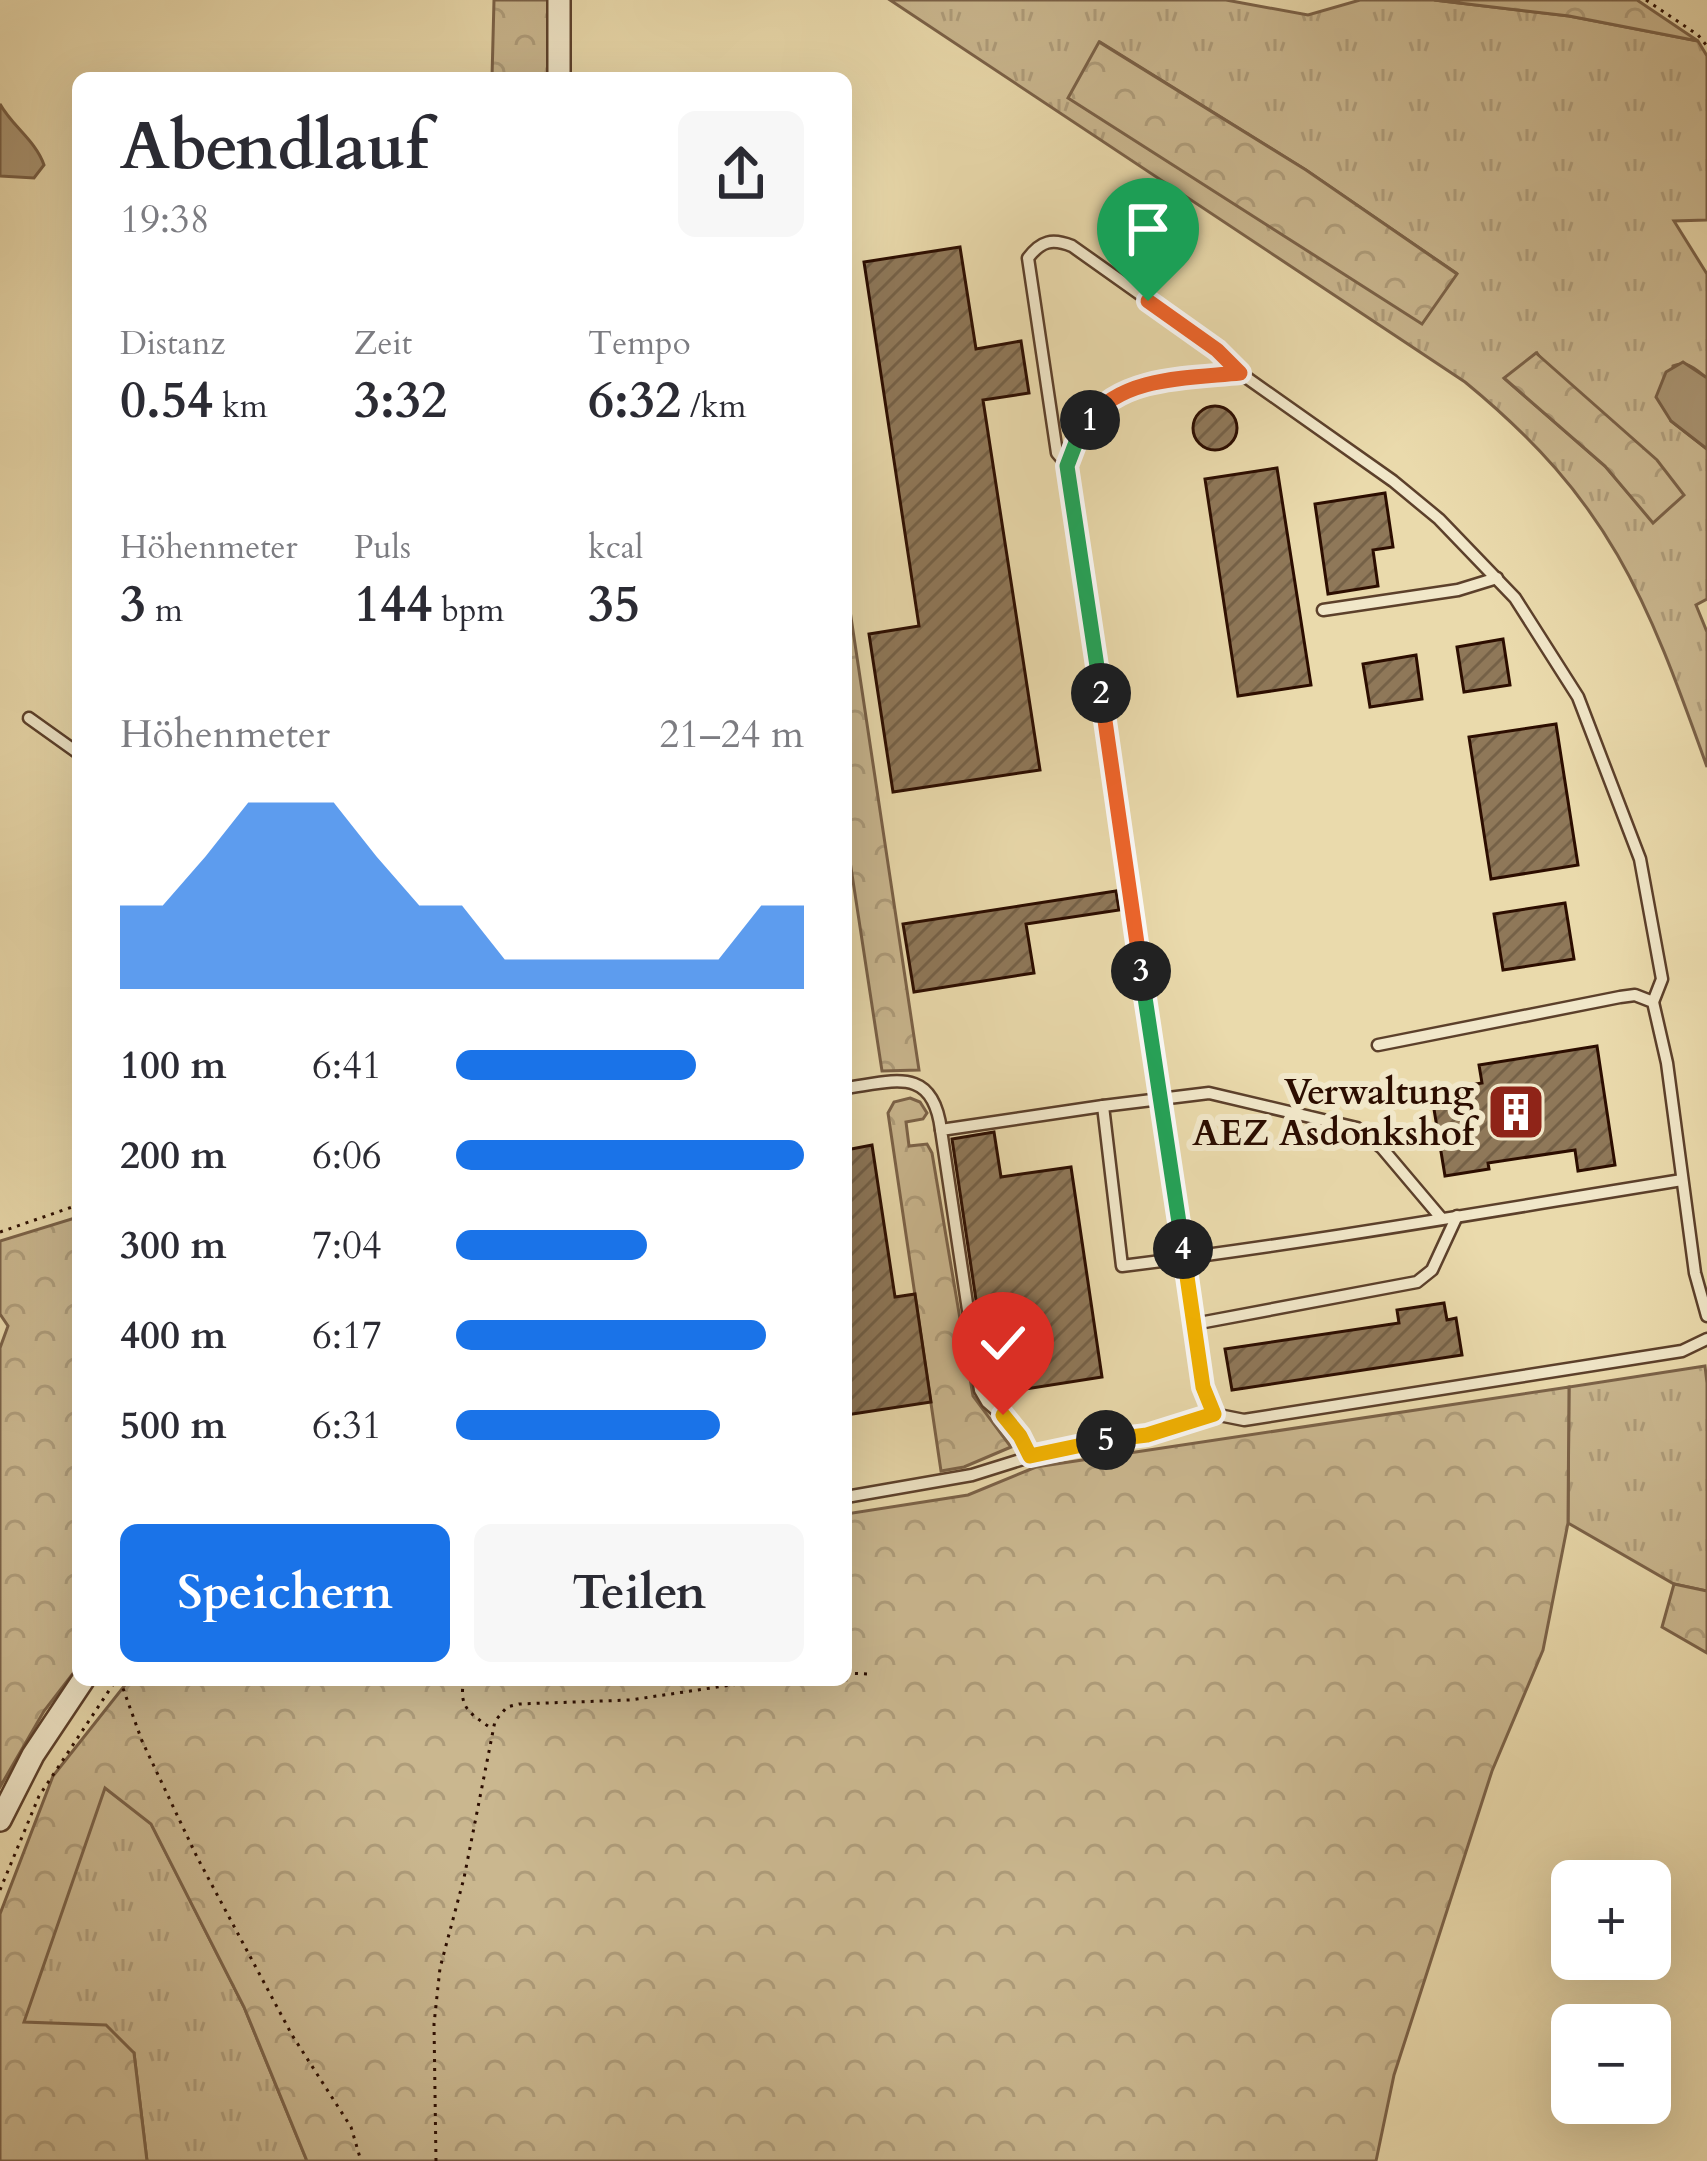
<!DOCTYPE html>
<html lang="de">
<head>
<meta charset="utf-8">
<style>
  body { margin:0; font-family:Cardo,serif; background:#f7f7f7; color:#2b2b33; height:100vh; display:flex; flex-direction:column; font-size:45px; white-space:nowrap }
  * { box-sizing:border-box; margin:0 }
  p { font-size:39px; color:#7c7c81 }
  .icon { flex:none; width:66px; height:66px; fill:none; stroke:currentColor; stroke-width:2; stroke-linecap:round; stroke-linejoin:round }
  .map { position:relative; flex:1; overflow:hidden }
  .panel { position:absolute; left:72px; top:72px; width:780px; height:1614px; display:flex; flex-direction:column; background:#fff; border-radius:18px; box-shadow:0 12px 48px #0002 }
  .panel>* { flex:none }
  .controls { position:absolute; left:1551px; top:1860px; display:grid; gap:24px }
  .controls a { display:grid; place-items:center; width:120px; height:120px; border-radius:18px; background:#fff; box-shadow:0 12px 48px #0002; font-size:60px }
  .pin { position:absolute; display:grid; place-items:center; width:102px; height:102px; color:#fff; margin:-123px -51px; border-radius:50% 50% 50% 0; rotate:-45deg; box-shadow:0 0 12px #0007 }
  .pin .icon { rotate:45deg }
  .km { position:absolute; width:60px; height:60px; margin:-30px; border-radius:50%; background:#222; color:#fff; font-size:33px; line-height:60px; text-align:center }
  .round { display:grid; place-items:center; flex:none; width:126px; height:126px; border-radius:18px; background:#f7f7f7 }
  .overview { display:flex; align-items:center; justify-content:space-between; height:204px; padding:0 48px }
  h1 { font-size:66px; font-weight:800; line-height:90px }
  .figures { display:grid; grid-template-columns:repeat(3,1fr); gap:18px; height:204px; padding:12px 48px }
  .figures div { display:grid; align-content:center }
  .figures b { font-size:51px; font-weight:800 }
  .figures small { font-size:33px; font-weight:400 }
  .figures p { font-size:33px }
  .chart { height:336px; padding:24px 48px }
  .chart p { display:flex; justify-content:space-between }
  .chart svg { width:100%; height:216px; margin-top:12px; fill:#1a73e8; opacity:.7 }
  .action { display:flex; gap:24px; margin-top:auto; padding:24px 48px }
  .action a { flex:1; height:138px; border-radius:18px; background:#1a73e8; color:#fff; font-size:48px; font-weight:800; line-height:138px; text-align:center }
  .action a+a { background:#f7f7f7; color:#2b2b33 }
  ul { padding:0 48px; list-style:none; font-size:39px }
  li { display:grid; grid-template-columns:192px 144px 1fr; align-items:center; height:90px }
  li i { height:30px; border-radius:15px; background:#1a73e8 }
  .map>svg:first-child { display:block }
  .grass { fill:url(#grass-tufts); stroke:#7b6248; stroke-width:3; fill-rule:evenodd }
  .forest { fill:url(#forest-crowns); stroke:#7b6248; stroke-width:3 }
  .water { fill:#a99472; stroke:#775e44; stroke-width:3 }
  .building { fill:url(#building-hatch); stroke:#2c0d00; stroke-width:3 }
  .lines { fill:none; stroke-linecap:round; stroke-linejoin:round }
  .lane-casing { stroke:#5c402b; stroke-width:15 }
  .street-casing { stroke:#5c402b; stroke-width:26 }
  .path { stroke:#2c0d00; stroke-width:3; stroke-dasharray:3 6; stroke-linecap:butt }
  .lane { stroke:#f1e7c9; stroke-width:10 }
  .street { stroke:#f1e7c9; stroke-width:21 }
  .split-1-casing { stroke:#fff; stroke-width:24 }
  .split-2-casing { stroke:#fff; stroke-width:24 }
  .split-3-casing { stroke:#fff; stroke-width:24 }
  .split-4-casing { stroke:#fff; stroke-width:24 }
  .split-5-casing { stroke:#fff; stroke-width:24 }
  .split-6-casing { stroke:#fff; stroke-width:24 }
  .split-1 { stroke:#f0652b; stroke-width:15 }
  .split-2 { stroke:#22a559; stroke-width:15 }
  .split-3 { stroke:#f0652b; stroke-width:15 }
  .split-4 { stroke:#22a559; stroke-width:15 }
  .split-5 { stroke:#f5b400; stroke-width:15 }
  .split-6 { stroke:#f5b400; stroke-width:15 }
  .labels { text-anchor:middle; stroke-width:12; stroke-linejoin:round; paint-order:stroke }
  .poi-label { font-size:36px; font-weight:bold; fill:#2c0d00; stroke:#f1e7c9; text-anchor:end }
</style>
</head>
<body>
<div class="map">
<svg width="1707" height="2161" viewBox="0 0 1707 2161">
  <defs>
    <pattern id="grass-tufts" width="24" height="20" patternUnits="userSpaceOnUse" patternTransform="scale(3)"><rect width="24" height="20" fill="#cab78f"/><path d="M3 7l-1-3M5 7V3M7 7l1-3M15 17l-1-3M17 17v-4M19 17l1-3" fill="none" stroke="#ae9c7a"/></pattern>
    <pattern id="forest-crowns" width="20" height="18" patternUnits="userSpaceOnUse" patternTransform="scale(3)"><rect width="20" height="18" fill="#cab78f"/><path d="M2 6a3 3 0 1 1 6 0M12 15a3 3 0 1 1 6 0" fill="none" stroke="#ae9c7a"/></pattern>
    <pattern id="building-hatch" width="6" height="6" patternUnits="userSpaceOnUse" patternTransform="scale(3)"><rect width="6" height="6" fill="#8f7859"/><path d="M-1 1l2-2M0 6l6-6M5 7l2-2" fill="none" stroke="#756147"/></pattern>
  </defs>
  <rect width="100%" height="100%" fill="#eadaac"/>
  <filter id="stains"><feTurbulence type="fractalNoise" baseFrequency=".00167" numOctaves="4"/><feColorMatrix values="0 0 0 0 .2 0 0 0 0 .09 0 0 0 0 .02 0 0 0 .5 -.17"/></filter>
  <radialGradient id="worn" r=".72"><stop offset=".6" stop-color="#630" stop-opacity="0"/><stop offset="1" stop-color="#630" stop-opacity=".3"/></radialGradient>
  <g class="grass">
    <path d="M890 0H1226L1308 15 1360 0H1434L1569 16 1698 41 1707 56V220L1674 221 1707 274V378C1695 369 1688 360 1673 366L1671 421 1707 449V599L1696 605 1707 632V767C1646 596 1610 501 1465 382ZM1100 42 1306 170 1456 273 1422 323 1069 98ZM1537 353 1653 522 1605 466 1505 379Z"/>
    <polygon points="1705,1366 1707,1383 1707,1591 1674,1584 1568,1523 1569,1387"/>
    <polygon points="104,1787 151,1823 244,2007 307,2161 147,2161 134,2053 23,2023"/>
  </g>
  <g class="forest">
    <polygon points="494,0 550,0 549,78 492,78"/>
    <polygon points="1434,0 1637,0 1698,41 1569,16"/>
    <polygon points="1099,42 1306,170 1457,274 1422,324 1068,98"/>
    <polygon points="1536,353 1657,460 1684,495 1653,523 1605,466 1504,378"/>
    <polygon points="846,584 919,1070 882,1071 846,835"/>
    <polygon points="910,1098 920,1102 927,1113 923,1119 906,1122 909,1146 927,1144 932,1153 973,1396 1011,1447 964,1467 941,1471 888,1113 894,1102"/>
    <polygon points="78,1217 78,1667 44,1711 0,1787 0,1348 8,1326 0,1314 0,1241"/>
    <polygon points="1569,1387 1568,1523 1543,1650 1492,1771 1394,2075 1376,2161 307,2161 244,2007 151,1824 105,1788 24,2022 106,2025 134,2053 147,2161 0,2161 0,1914 53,1776 129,1680 846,1680 846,1514 968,1495 1036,1467"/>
    <polygon points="1674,1584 1707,1591 1707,1653 1662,1627"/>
  </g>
  <g class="water">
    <path d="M0 104C12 126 36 141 44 165L34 178 0 176Z"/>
    <polygon points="1683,362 1707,378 1707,449 1671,421 1656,397 1666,372"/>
  </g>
  <g class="building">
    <polygon points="960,247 976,349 1021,341 1029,393 983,400 1040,770 893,792 869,634 919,626 864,262"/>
    <circle cx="1215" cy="428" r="22"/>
    <polygon points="1277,468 1311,685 1238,696 1205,479"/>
    <polygon points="1385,493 1393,547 1373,550 1378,586 1328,594 1315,504"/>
    <polygon points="1503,639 1510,685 1464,692 1457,647"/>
    <polygon points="1416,655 1422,699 1370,707 1363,664"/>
    <polygon points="1556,724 1578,865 1491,879 1469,737"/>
    <polygon points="1116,891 1119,910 1026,924 1034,973 914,992 903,924"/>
    <polygon points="1565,903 1574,959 1503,970 1494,914"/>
    <polygon points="1597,1046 1615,1165 1578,1171 1575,1150 1488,1163 1489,1169 1445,1176 1431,1091 1482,1083 1479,1065"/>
    <polygon points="994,1132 1001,1177 1071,1167 1102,1377 993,1394 989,1387 952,1139"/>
    <polygon points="872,1145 895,1297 915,1294 931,1402 846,1415 846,1150"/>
    <polygon points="1444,1303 1447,1320 1456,1318 1462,1355 1232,1390 1225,1349 1399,1323 1397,1310"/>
  </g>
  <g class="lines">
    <g class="lane-casing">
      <g id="lane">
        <path d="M1068 466C1099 376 1157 381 1240 373"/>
        <polyline points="1323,610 1458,590 1497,578"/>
        <polyline points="29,718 78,753"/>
        <path d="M1653 1002 1662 979 1640 859 1578 697 1515 598 1439 519 1393 481 1240 373 1217 349 1072 246C1052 238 1041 241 1028 258L1057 453 1068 466 1203 1387 1214 1414 1244 1420 1682 1351 1707 1339"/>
        <polyline points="1378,1045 1620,997 1635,995 1653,1002 1667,1063 1695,1273 1707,1316"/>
        <path d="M846 1088C895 1081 933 1066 941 1130"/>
        <path d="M1442 1219 1382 1148 1357 1128 1209 1093 1103 1106 1122 1266C1309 1243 1496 1210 1682 1180"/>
        <polyline points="1194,1324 1417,1282 1432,1270 1457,1216"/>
        <polyline points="1030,1456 1012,1424 987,1402 980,1390 941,1130 1103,1106"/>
        <polyline points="846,1497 972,1475 1068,1445 1147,1435 1214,1414"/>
      </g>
    </g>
    <g class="street-casing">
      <g id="street">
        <polyline points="559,78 559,0"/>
        <polyline points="0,1820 33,1755 83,1680"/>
      </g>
    </g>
    <g class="path">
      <polyline points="1646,0 1698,35 1707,46"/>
      <polyline points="0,1232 78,1205"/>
      <polyline points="846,1673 869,1674"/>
      <polyline points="120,1680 142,1741 197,1857 292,2035 351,2127 361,2161"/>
      <path d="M464 1680C458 1708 470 1713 492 1729"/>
      <polyline points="0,1890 39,1796 116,1680"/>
      <polyline points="436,2161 434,2024 440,1968 464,1878 495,1721 507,1707 519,1704 630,1700 765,1680"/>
    </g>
    <use href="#lane" class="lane"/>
    <use href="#street" class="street"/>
  </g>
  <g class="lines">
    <g class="split-1-casing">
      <path id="split-1" d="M1090 420C1121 376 1191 378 1240 373L1217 350 1148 301"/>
    </g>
    <g class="split-2-casing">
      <polyline id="split-2" points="1090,420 1078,437 1067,466 1101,693"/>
    </g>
    <g class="split-3-casing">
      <polyline id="split-3" points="1101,693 1141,971"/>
    </g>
    <g class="split-4-casing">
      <polyline id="split-4" points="1141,971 1183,1249"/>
    </g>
    <g class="split-5-casing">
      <polyline id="split-5" points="1106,1440 1147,1435 1214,1414 1203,1387 1183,1249"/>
    </g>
    <g class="split-6-casing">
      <polyline id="split-6" points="1003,1415 1020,1436 1030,1456 1106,1440"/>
    </g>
    <use href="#split-1" class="split-1"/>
    <use href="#split-2" class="split-2"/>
    <use href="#split-3" class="split-3"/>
    <use href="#split-4" class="split-4"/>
    <use href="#split-5" class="split-5"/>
    <use href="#split-6" class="split-6"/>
  </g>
  <defs>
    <g id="building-square" transform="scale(3)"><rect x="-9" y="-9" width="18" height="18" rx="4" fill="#8f2418" stroke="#f1e7c9"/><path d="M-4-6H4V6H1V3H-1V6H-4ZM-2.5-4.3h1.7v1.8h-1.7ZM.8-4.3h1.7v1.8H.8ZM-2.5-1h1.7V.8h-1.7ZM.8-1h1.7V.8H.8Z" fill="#fff"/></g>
  </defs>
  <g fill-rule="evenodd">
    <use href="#building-square" x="1516" y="1112"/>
  </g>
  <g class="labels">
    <g class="poi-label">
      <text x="1474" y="1104">Verwaltung<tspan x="1474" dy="41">AEZ Asdonkshof</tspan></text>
    </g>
  </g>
  <rect width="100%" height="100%" filter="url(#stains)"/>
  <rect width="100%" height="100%" fill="url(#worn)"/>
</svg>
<div class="controls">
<a>+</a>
<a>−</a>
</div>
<div class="pin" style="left:1148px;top:301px;background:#1e9e55"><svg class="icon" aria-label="arrive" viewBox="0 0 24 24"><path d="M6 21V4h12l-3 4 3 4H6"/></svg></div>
<div class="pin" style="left:1003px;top:1415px;background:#d93025"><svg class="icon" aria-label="check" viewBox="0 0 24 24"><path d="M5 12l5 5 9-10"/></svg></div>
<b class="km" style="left:1090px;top:420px">1</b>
<b class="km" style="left:1101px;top:693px">2</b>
<b class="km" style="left:1141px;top:971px">3</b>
<b class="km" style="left:1183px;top:1249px">4</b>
<b class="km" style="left:1106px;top:1440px">5</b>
<section class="panel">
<div class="overview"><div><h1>Abendlauf</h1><p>19:38</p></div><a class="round"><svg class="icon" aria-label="share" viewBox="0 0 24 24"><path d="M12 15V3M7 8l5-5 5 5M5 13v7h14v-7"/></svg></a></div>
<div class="figures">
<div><p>Distanz</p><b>0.54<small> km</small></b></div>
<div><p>Zeit</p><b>3:32</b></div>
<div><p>Tempo</p><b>6:32<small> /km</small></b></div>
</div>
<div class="figures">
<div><p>Höhenmeter</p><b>3<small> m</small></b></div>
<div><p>Puls</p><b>144<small> bpm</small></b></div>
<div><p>kcal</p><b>35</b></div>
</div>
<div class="chart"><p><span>Höhenmeter</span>21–24 m</p>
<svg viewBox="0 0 160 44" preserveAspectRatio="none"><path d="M0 44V27L10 27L20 17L30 6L40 6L50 6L60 17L70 27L80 27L90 38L100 38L110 38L120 38L130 38L140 38L150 27L160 27V44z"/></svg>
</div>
<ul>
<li><b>100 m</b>6:41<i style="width:69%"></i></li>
<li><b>200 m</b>6:06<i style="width:100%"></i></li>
<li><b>300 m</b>7:04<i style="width:55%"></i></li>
<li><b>400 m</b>6:17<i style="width:89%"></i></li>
<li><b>500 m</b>6:31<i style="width:76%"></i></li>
</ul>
<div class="action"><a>Speichern</a><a>Teilen</a></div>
</section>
</div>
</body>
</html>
